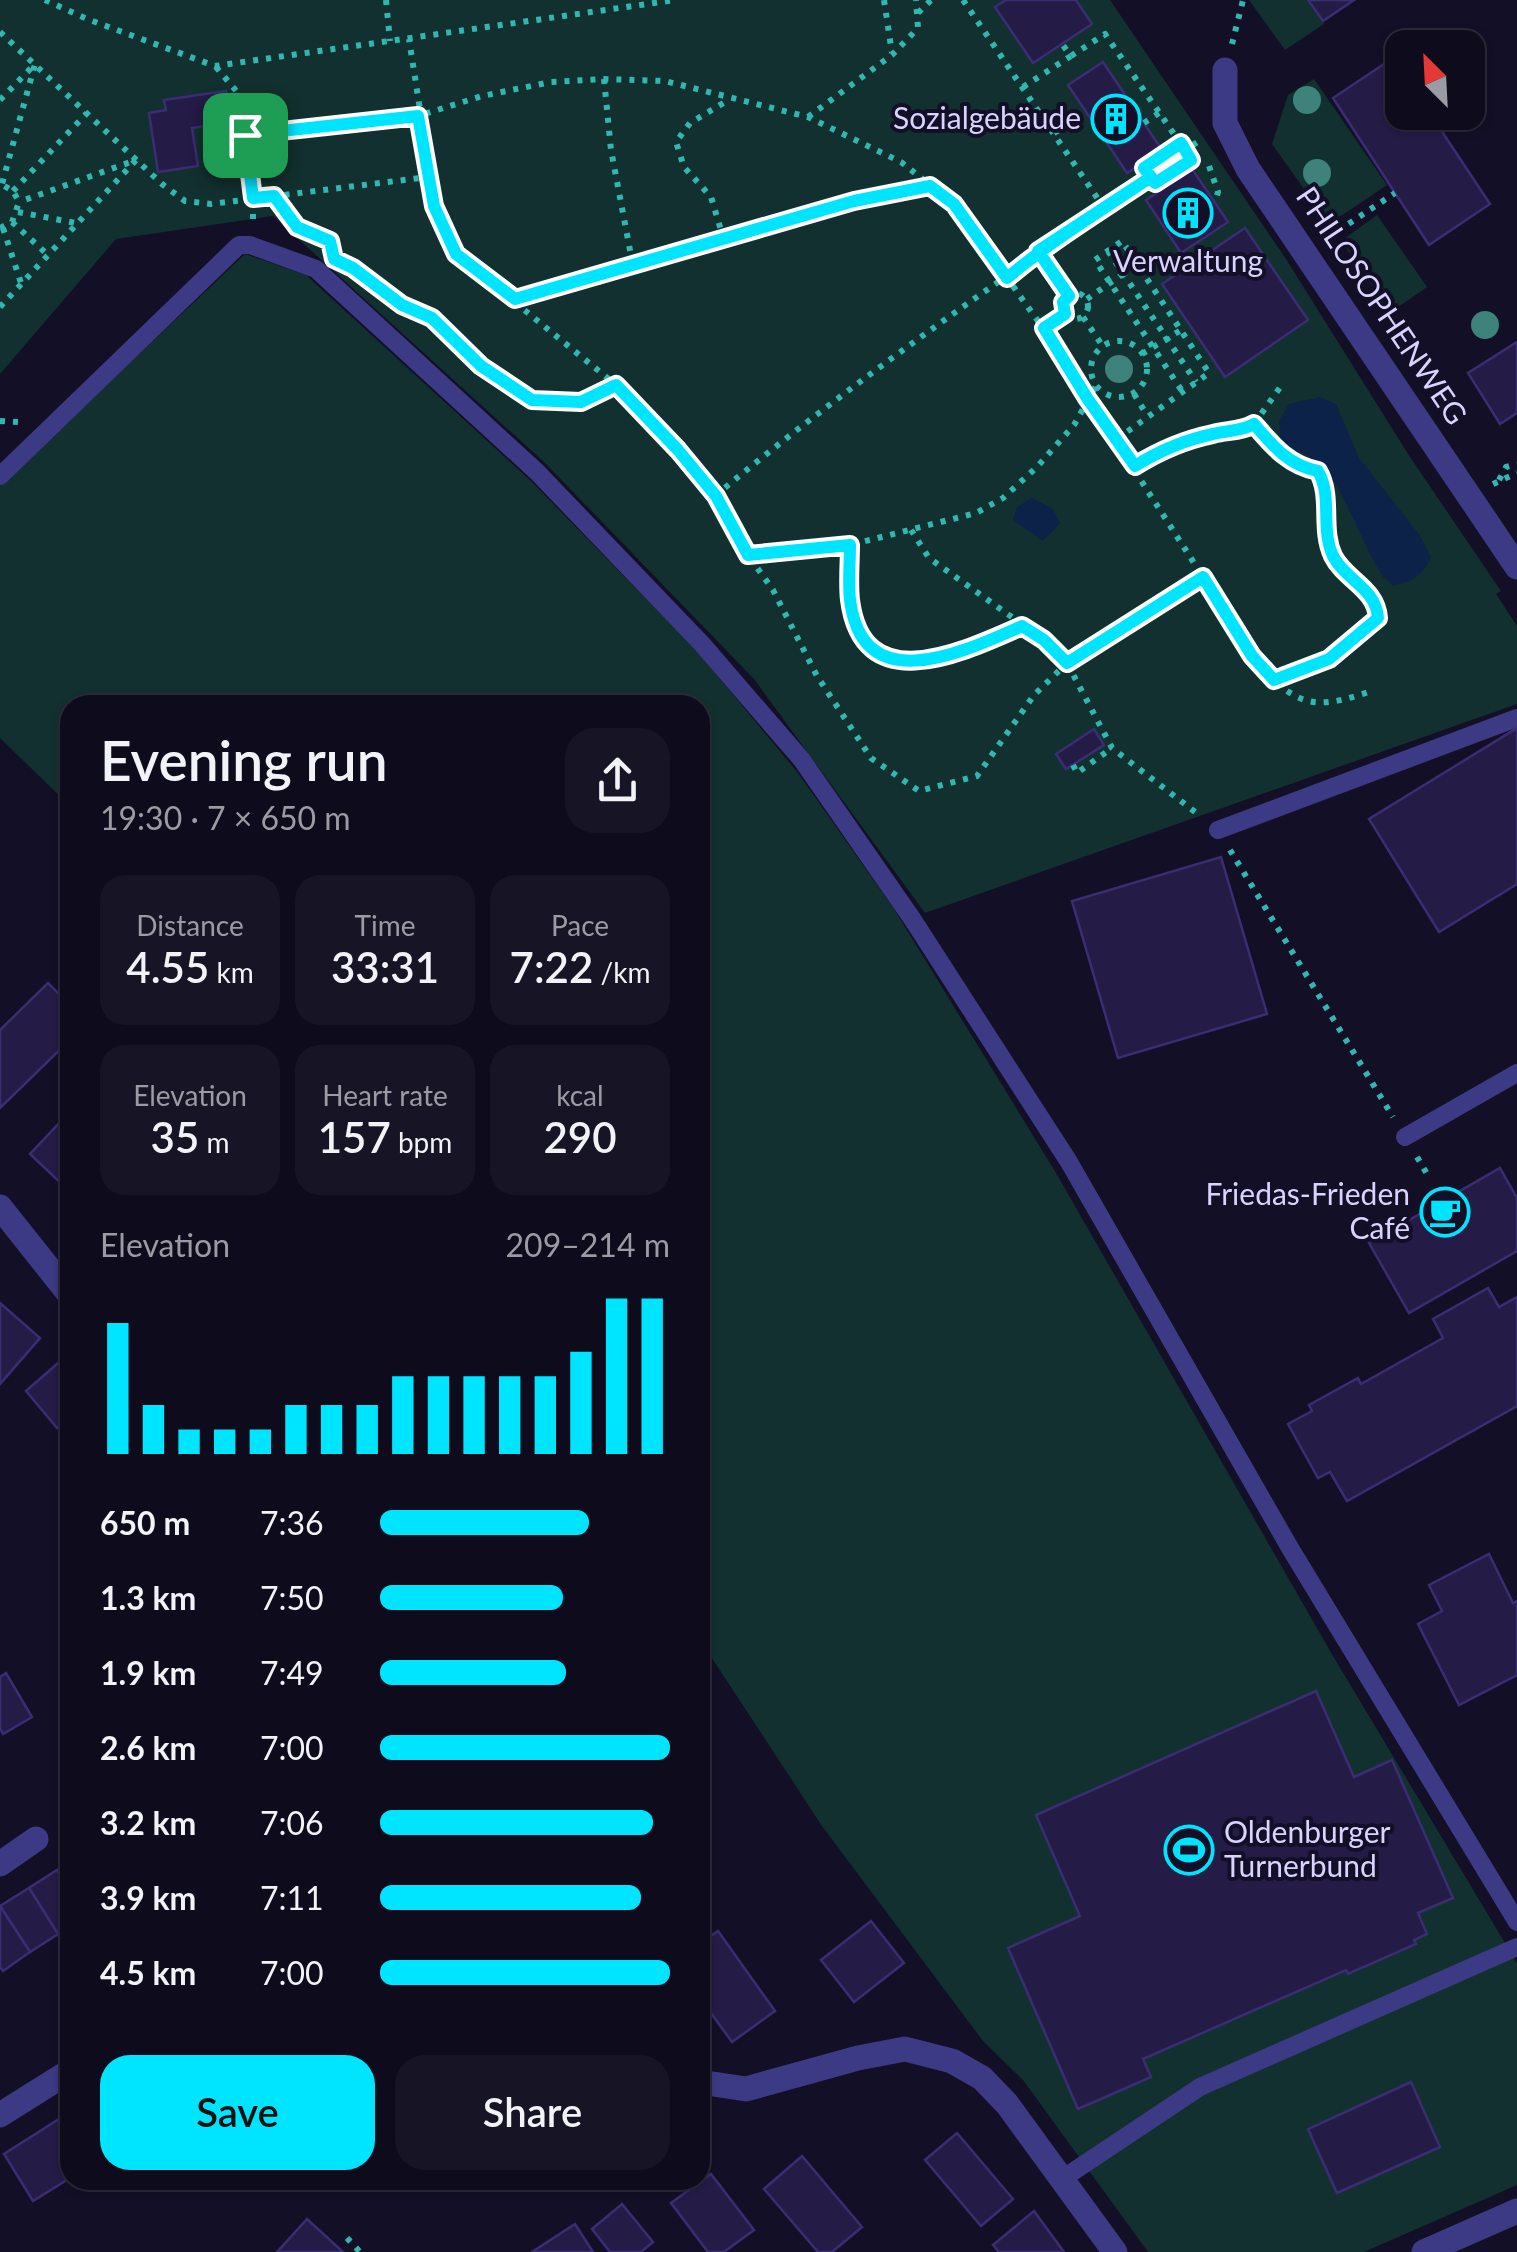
<!DOCTYPE html>
<html lang="en">
<head>
<meta charset="utf-8">
<style>
  body { margin:0; font-family:Lato,sans-serif; background:#171425; color:#f1f3f6; height:100vh; display:flex; flex-direction:column; font-size:38px; white-space:nowrap }
  * { box-sizing:border-box; margin:0 }
  p { font-size:32px; color:#9b9ba3 }
  .icon { flex:none; width:55px; height:55px; fill:none; stroke:currentColor; stroke-width:2; stroke-linecap:round; stroke-linejoin:round }
  .map { position:relative; flex:1; overflow:hidden }
  .sheet { position:absolute; left:60px; top:695px; width:650px; height:1495px; display:flex; flex-direction:column; background:#0e0b1c; border-radius:30px; box-shadow:0 2px 8px #0004,0 0 0 2px #2e2b3b }
  .sheet>* { flex:none }
  .needle { width:65px; rotate:336deg }
  .buttons { position:absolute; left:1385px; top:30px; display:grid; gap:20px }
  .buttons a { display:grid; place-items:center; width:100px; height:100px; border-radius:20px; background:#0e0b1c; box-shadow:0 2px 8px #0004,0 0 0 2px #2e2b3b; font-size:50px }
  .pin { position:absolute; display:grid; place-items:center; width:85px; height:85px; color:#fff; margin:-42px; border-radius:20px; box-shadow:0 5px 15px #0006 }
  .round { display:grid; place-items:center; flex:none; width:105px; height:105px; border-radius:30px; background:#171425 }
  .overview { display:flex; align-items:center; justify-content:space-between; height:170px; padding:0 40px }
  h1 { font-size:55px; font-weight:600; line-height:75px }
  .metrics { display:grid; grid-template-columns:repeat(3,1fr); gap:15px; height:170px; padding:10px 40px }
  .metrics div { display:grid; align-content:center; border-radius:25px; background:#171425; text-align:center }
  .metrics b { font-size:42px; font-weight:600 }
  .metrics small { font-size:28px; font-weight:400 }
  .metrics p { font-size:28px }
  .chart { height:280px; padding:20px 40px }
  .chart p { display:flex; justify-content:space-between }
  .chart svg { width:100%; height:180px; margin-top:10px; stroke:#00e5ff; stroke-width:6 }
  .action { display:flex; gap:20px; margin-top:auto; padding:20px 40px }
  .action a { flex:1; height:115px; border-radius:30px; background:#00e5ff; color:#111; font-size:40px; font-weight:600; line-height:115px; text-align:center }
  .action a+a { background:#171425; color:#f1f3f6 }
  ul { padding:0 40px; list-style:none; font-size:32px }
  li { display:grid; grid-template-columns:160px 120px 1fr; align-items:center; height:75px }
  li i { height:25px; border-radius:12px; background:#00e5ff }
  .map>svg:first-child { display:block }
  .green { fill:#12302f }
  .water { fill:#0c2248 }
  .building { fill:#241b47; stroke:#3b2d73; stroke-width:2.5 }
  .lines { fill:none; stroke-linecap:round; stroke-linejoin:round }
  .path { stroke:#2fb8b0; stroke-width:6; stroke-dasharray:5 8; stroke-linecap:butt }
  .service { stroke:#3d3a85; stroke-width:18 }
  .minor { stroke:#3d3a85; stroke-width:25 }
  .tree { fill:#3d827b }
  .route-casing { stroke:#fff; stroke-width:20 }
  .route { stroke:#00e5ff; stroke-width:12 }
  .labels { text-anchor:middle; stroke-width:8; stroke-linejoin:round; paint-order:stroke }
  .poi-label { font-size:30px; fill:#d9d4ff; stroke:#130f26; text-anchor:end }
  .street-label { font-size:30px; fill:#d9d4ff; stroke:#130f26 }
</style>
</head>
<body>
<div class="map">
<svg width="1517" height="2252" viewBox="0 0 1517 2252">
  <rect width="100%" height="100%" fill="#130f26"/>
  <g class="green">
    <polygon points="0,0 1110,0 1286,259 1410,457 1501,591 1496,594 1517,626 1517,704 925,913 754,679 544,462 273,216 116,239 0,374"/>
    <polygon points="1249,0 1307,0 1324,24 1285,50"/>
    <polygon points="1314,79 1387,185 1329,224 1272,144 1288,95"/>
    <polygon points="1377,215 1427,287 1391,312 1341,241"/>
    <polygon points="245,254 306,275 531,481 696,650 798,773 894,909 1056,1173 1333,1656 1517,1963 1517,2185 1364,2252 1148,2252 1023,2080 983,2041 822,1826 700,1640 700,705 70,705 70,806 0,738 0,479 4,482"/>
  </g>
  <g class="water">
    <path d="M1320 397 1336 404 1359 458 1419 534 1431 557C1423 576 1413 581 1393 586L1383 577C1363 546 1347 496 1326 470 1313 454 1293 452 1280 438L1279 421 1289 404Z"/>
    <polygon points="1032,498 1052,508 1060,523 1043,541 1013,520 1017,507"/>
  </g>
  <g class="building">
    <polygon points="1006,0 1076,0 1092,24 1033,63 995,7"/>
    <polygon points="1308,0 1354,0 1323,21"/>
    <polygon points="1393,58 1402,72 1402,112 1429,112 1490,204 1429,245 1333,98"/>
    <polygon points="1103,62 1162,150 1127,173 1068,85"/>
    <polygon points="226,91 231,122 192,128 198,166 158,172 149,113 166,110 164,100"/>
    <polygon points="1192,169 1228,222 1181,253 1146,200"/>
    <polygon points="1245,228 1308,320 1225,377 1162,284"/>
    <polygon points="1517,342 1517,413 1500,424 1468,373"/>
    <polygon points="1517,728 1517,884 1439,932 1369,819"/>
    <polygon points="1094,729 1104,745 1066,769 1056,754"/>
    <polygon points="1221,857 1267,1014 1118,1058 1072,901"/>
    <polygon points="48,983 70,1005 70,1040 0,1108 0,1030"/>
    <polygon points="65,1117 70,1121 70,1186 67,1189 30,1154"/>
    <polygon points="1500,1168 1517,1198 1517,1251 1409,1313 1369,1243"/>
    <polygon points="1488,1288 1499,1307 1517,1297 1517,1406 1347,1501 1330,1472 1318,1478 1288,1424 1312,1411 1309,1405 1358,1378 1361,1384 1443,1338 1433,1319"/>
    <polygon points="0,1303 40,1338 0,1384"/>
    <polygon points="66,1356 70,1361 70,1416 57,1428 26,1391"/>
    <polygon points="1489,1554 1513,1603 1517,1601 1517,1675 1459,1705 1418,1624 1442,1611 1429,1585"/>
    <polygon points="6,1673 32,1717 3,1734 0,1728 0,1677"/>
    <polygon points="1316,1691 1354,1777 1392,1760 1453,1898 1418,1913 1427,1934 1414,1940 1416,1944 1348,1974 1346,1970 1143,2059 1151,2077 1078,2109 1008,1948 1080,1916 1036,1815"/>
    <polygon points="57,1870 70,1890 70,1926 58,1934 29,1888"/>
    <polygon points="29,1888 58,1934 30,1952 0,1906"/>
    <polygon points="0,1906 30,1952 3,1971 0,1967"/>
    <polygon points="871,1921 904,1963 854,2002 821,1960"/>
    <polygon points="718,1931 775,2011 732,2042 700,1998 700,1943"/>
    <polygon points="1411,2082 1440,2147 1337,2193 1308,2129"/>
    <polygon points="70,2112 70,2178 33,2201 4,2154"/>
    <polygon points="957,2133 1013,2199 981,2226 925,2160"/>
    <polygon points="802,2156 862,2227 832,2252 818,2252 764,2189"/>
    <polygon points="711,2174 754,2230 724,2252 708,2252 671,2203"/>
    <polygon points="622,2204 653,2242 641,2252 610,2252 592,2229"/>
    <polygon points="1034,2211 1064,2252 999,2252 993,2245"/>
    <polygon points="307,2219 343,2252 277,2252"/>
    <polygon points="575,2224 593,2252 532,2252"/>
  </g>
  <g class="lines">
    <g class="path">
      <polyline points="45,0 87,19 215,66 675,0"/>
      <polyline points="386,0 390,41"/>
      <polyline points="884,0 892,53"/>
      <polyline points="963,0 1104,208"/>
      <polyline points="918,13 931,0"/>
      <polyline points="0,32 162,184 185,201 211,204 428,177"/>
      <polyline points="1232,44 1243,0"/>
      <polyline points="1071,56 1105,34 1185,150"/>
      <polyline points="216,67 238,93 253,199 253,220"/>
      <polyline points="604,79 611,150 633,266"/>
      <polyline points="1023,87 1071,56 1062,44"/>
      <polyline points="0,100 35,64 2,184"/>
      <polyline points="808,117 892,55 918,28 916,0"/>
      <polyline points="1144,123 1159,113"/>
      <polyline points="1054,133 1087,114"/>
      <polyline points="245,135 418,116 482,96 551,82 604,79 665,81 808,117 901,162 954,204 1043,328 1203,577 1067,663 1034,695 977,776 919,791 871,758 817,676 773,590 748,555 715,496 678,450 616,385 456,254 435,206 409,39"/>
      <polyline points="1209,166 1218,192 1215,203"/>
      <polyline points="1151,177 1144,168 1181,143"/>
      <polyline points="13,191 87,113"/>
      <polyline points="274,196 297,227 330,241 331,246"/>
      <polyline points="18,212 76,223"/>
      <polyline points="12,222 48,255"/>
      <polyline points="0,228 12,222 19,202 13,191 1,184"/>
      <polyline points="3,228 21,283"/>
      <polyline points="1327,238 1395,193"/>
      <polyline points="724,240 711,197 684,167 676,142 690,123 730,99"/>
      <polyline points="1039,251 1069,296"/>
      <polyline points="1108,251 1196,382"/>
      <circle cx="1075" cy="306" r="13"/>
      <polyline points="392,297 432,318 481,366 532,400 581,402 616,385"/>
      <polyline points="516,299 854,201 928,187"/>
      <polyline points="1087,299 1137,264"/>
      <polyline points="0,307 136,160 19,202"/>
      <polyline points="1083,317 1102,345"/>
      <polyline points="1043,328 1065,314"/>
      <circle cx="1119" cy="369" r="28"/>
      <polyline points="1142,354 1181,330"/>
      <polyline points="1134,394 1147,415"/>
      <polyline points="0,421 20,422"/>
      <polyline points="1254,424 1281,386"/>
      <polyline points="1117,439 1209,373 1122,241 1095,260 1182,391"/>
      <path d="M1135 466C1159 451 1185 440 1213 434 1227 430 1241 432 1254 424 1273 447 1288 465 1318 471 1333 497 1320 528 1334 556 1345 580 1376 588 1379 618L1329 659 1274 681"/>
      <polyline points="1499,480 1506,467 1517,464"/>
      <polyline points="1493,484 1517,473"/>
      <path d="M715 496C853 381 1002 278 1151 177L1155 183 1191 160 1185 150 1202 139"/>
      <polyline points="911,530 929,558 1044,640 1067,663 1112,748 1199,815"/>
      <path d="M850 545C850 563 848 582 850 600 863 701 964 652 1021 626"/>
      <polyline points="749,555 850,545 976,513 1003,498 1037,467 1074,425 1096,386"/>
      <path d="M1203 577C1229 619 1254 679 1302 699 1324 708 1352 697 1372 691"/>
      <polyline points="1073,765 1077,773 1112,748"/>
      <polyline points="1230,850 1393,1117"/>
      <polyline points="1417,1157 1430,1179"/>
      <polyline points="347,2238 360,2252"/>
    </g>
    <g class="service">
      <polyline points="0,476 239,245 250,245 316,269 537,472 702,644 802,760 913,920 1069,1162 1290,1548 1517,1922"/>
      <polyline points="1218,830 1517,718"/>
      <polyline points="1405,1137 1517,1073"/>
      <polyline points="1062,2179 1200,2087 1517,1947"/>
    </g>
    <g class="minor">
      <polyline points="1225,70 1225,123 1248,169 1517,567"/>
      <polyline points="0,1207 70,1295"/>
      <polyline points="0,1864 36,1839"/>
      <polyline points="700,2082 746,2089 858,2058 905,2049 952,2061 982,2078 1007,2104 1115,2252"/>
      <polyline points="0,2115 70,2071"/>
      <polyline points="1424,2252 1517,2211"/>
    </g>
  </g>
  <g class="tree">
    <circle cx="1307" cy="100" r="14"/>
    <circle cx="1317" cy="173" r="14"/>
    <circle cx="1485" cy="325" r="14"/>
    <circle cx="1119" cy="369" r="14"/>
  </g>
  <g class="lines">
    <g class="route-casing">
      <path id="route" d="M245 135 253 198 274 196 297 227 330 241 334 259 353 268 402 305 432 318 481 366 532 400 581 402 616 385 678 450 716 496 748 555 850 545C850 563 848 582 850 600 863 701 965 651 1022 626L1044 640 1067 663 1203 577 1252 656 1274 680 1329 659 1378 618C1376 588 1345 580 1333 556 1320 528 1333 497 1318 471 1288 465 1273 446 1254 424 1240 432 1227 430 1213 434 1184 440 1159 451 1135 466L1087 398 1044 328 1065 314 1063 302 1069 296 1038 251 1151 177 1144 168 1181 143 1191 160 1155 183 1151 177C1102 210 1052 240 1007 278L954 204 930 186 854 201 515 299 456 254 434 206 418 116 245 135"/>
    </g>
    <use href="#route" class="route"/>
  </g>
  <defs>
    <g id="building-ring" transform="scale(2.5)"><circle r="9.5" fill="#130f26" stroke="#00e5ff" stroke-width="1.5"/><path d="M-4-6H4V6H1V3H-1V6H-4ZM-2.5-4.3h1.7v1.8h-1.7ZM.8-4.3h1.7v1.8H.8ZM-2.5-1h1.7V.8h-1.7ZM.8-1h1.7V.8H.8Z" fill="#00e5ff"/></g>
    <g id="cafe-ring" transform="scale(2.5)"><circle r="9.5" fill="#130f26" stroke="#00e5ff" stroke-width="1.5"/><path d="M-5.5-4.5H6V0H3Q3 3.5 0 3.5H-2.5Q-5.5 3.5-5.5 0ZM3-3.2v2h1.7v-2ZM-6 4.5H4V6H-6Z" fill="#00e5ff"/></g>
    <g id="stadium-ring" transform="scale(2.5)"><circle r="9.5" fill="#130f26" stroke="#00e5ff" stroke-width="1.5"/><path d="M0-5a6.5 5 0 1 0 0 10a6.5 5 0 1 0 0-10ZM-3.5-1.8h7v3.6h-7Z" fill="#00e5ff"/></g>
  </defs>
  <g fill-rule="evenodd">
    <use href="#building-ring" x="1116" y="119"/>
    <use href="#building-ring" x="1188" y="213"/>
    <use href="#cafe-ring" x="1445" y="1212"/>
    <use href="#stadium-ring" x="1189" y="1850"/>
  </g>
  <g class="labels">
    <g class="poi-label">
      <text x="1081" y="129">Sozialgebäude</text>
      <text x="1188" y="272" text-anchor="middle">Verwaltung</text>
      <text x="1410" y="1205">Friedas-Frieden<tspan x="1410" dy="34">Café</tspan></text>
      <text x="1224" y="1843" text-anchor="start">Oldenburger<tspan x="1224" dy="34">Turnerbund</tspan></text>
    </g>
    <g class="street-label">
      <text transform="translate(1381 306) rotate(56)" y="10">PHILOSOPHENWEG</text>
    </g>
  </g>
</svg>
<div class="buttons">
<a><svg class="needle" viewBox="-14 -14 28 28"><path d="M0-13l5 13h-10z" fill="#e53935"/><path d="M0 13l5-13h-10z" fill="#9b9ba3"/></svg></a>
</div>
<div class="pin" style="left:245px;top:135px;background:#1e9e55"><svg class="icon" aria-label="arrive" viewBox="0 0 24 24"><path d="M6 21V4h12l-3 4 3 4H6"/></svg></div>
<section class="sheet">
<div class="overview"><div><h1>Evening run</h1><p>19:30 · 7 × 650 m</p></div><a class="round"><svg class="icon" aria-label="share" viewBox="0 0 24 24"><path d="M12 15V3M7 8l5-5 5 5M5 13v7h14v-7"/></svg></a></div>
<div class="metrics">
<div><p>Distance</p><b>4.55<small> km</small></b></div>
<div><p>Time</p><b>33:31</b></div>
<div><p>Pace</p><b>7:22<small> /km</small></b></div>
</div>
<div class="metrics">
<div><p>Elevation</p><b>35<small> m</small></b></div>
<div><p>Heart rate</p><b>157<small> bpm</small></b></div>
<div><p>kcal</p><b>290</b></div>
</div>
<div class="chart"><p><span>Elevation</span>209–214 m</p>
<svg viewBox="0 0 160 44" preserveAspectRatio="none"><path d="M5 44V12M15 44V32M25 44V38M35 44V38M45 44V38M55 44V32M65 44V32M75 44V32M85 44V25M95 44V25M105 44V25M115 44V25M125 44V25M135 44V19M145 44V6M155 44V6"/></svg>
</div>
<ul>
<li><b>650 m</b>7:36<i style="width:72%"></i></li>
<li><b>1.3 km</b>7:50<i style="width:63%"></i></li>
<li><b>1.9 km</b>7:49<i style="width:64%"></i></li>
<li><b>2.6 km</b>7:00<i style="width:100%"></i></li>
<li><b>3.2 km</b>7:06<i style="width:94%"></i></li>
<li><b>3.9 km</b>7:11<i style="width:90%"></i></li>
<li><b>4.5 km</b>7:00<i style="width:100%"></i></li>
</ul>
<div class="action"><a>Save</a><a>Share</a></div>
</section>
</div>
</body>
</html>
